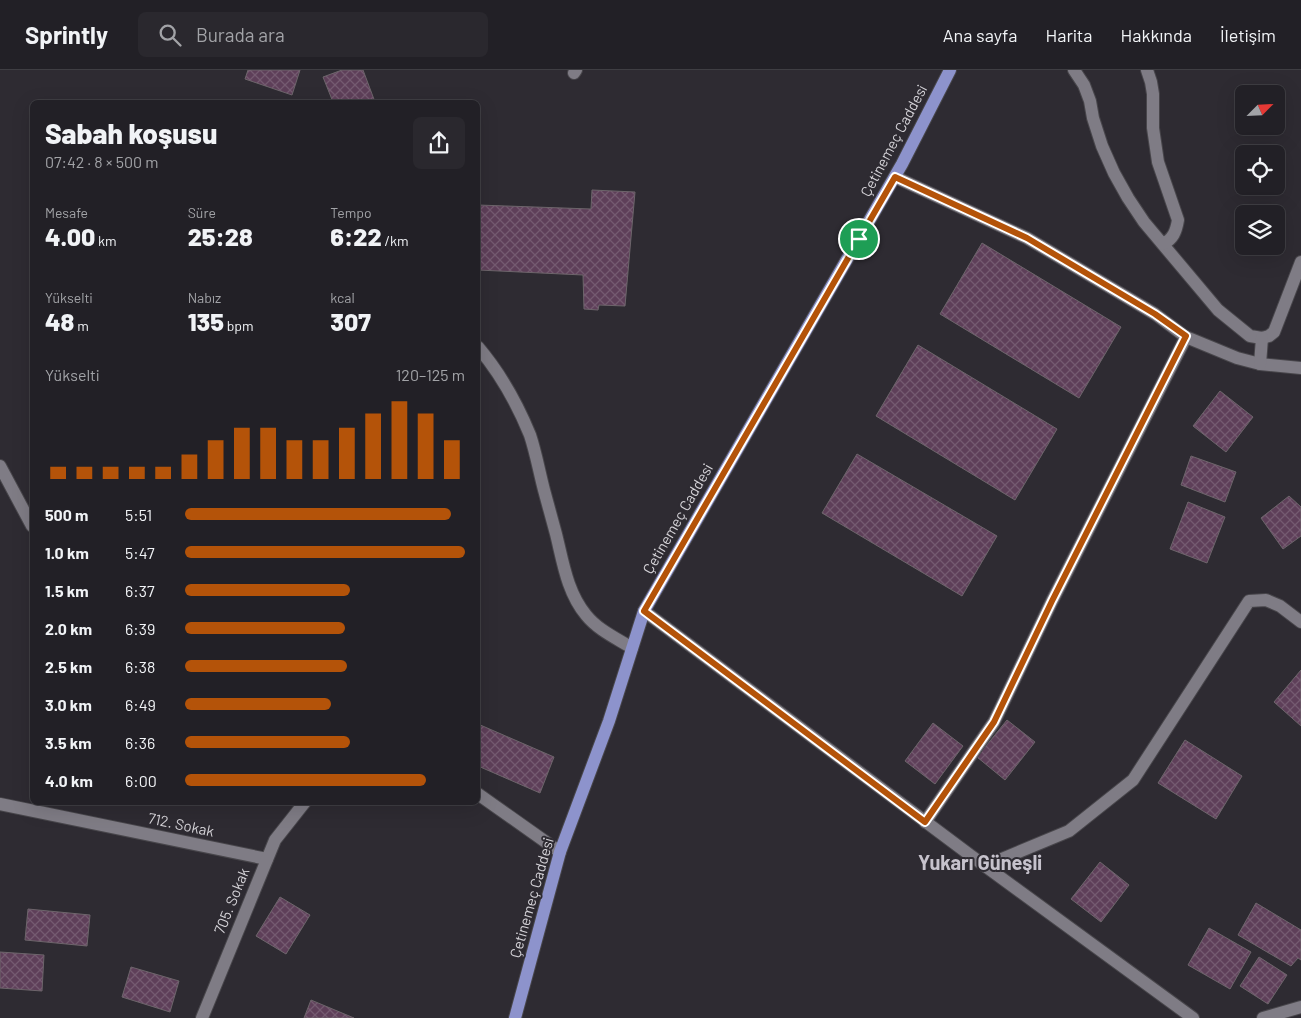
<!DOCTYPE html>
<html lang="tr">
<head>
<meta charset="utf-8">
<style>
  body { margin:0; font-family:Barlow,sans-serif; background:#2a282e; color:#f1f3f6; height:100vh; display:flex; flex-direction:column; font-size:19px; white-space:nowrap }
  * { box-sizing:border-box; margin:0 }
  p { font-size:16px; color:#a2a3a7 }
  .icon { flex:none; width:28px; height:28px; fill:none; stroke:currentColor; stroke-width:2; stroke-linecap:round; stroke-linejoin:round }
  .map { position:relative; flex:1; overflow:hidden }
  .sheet { position:absolute; left:30px; top:30px; width:450px; height:705px; display:flex; flex-direction:column; background:#222026; border-radius:8px; box-shadow:0 5px 20px #0002,0 0 0 1px #3f3e43 }
  .sheet>* { flex:none }
  .needle { width:32px; rotate:66deg }
  .tools { position:absolute; left:1235px; top:15px; display:grid; gap:10px }
  .tools a { display:grid; place-items:center; width:50px; height:50px; border-radius:8px; background:#222026; box-shadow:0 5px 20px #0002,0 0 0 1px #3f3e43; font-size:25px }
  .pin { position:absolute; display:grid; place-items:center; width:42px; height:42px; color:#fff; margin:-21px; border:2px solid #fff; border-radius:50%; box-shadow:0 1px 5px #0007 }
  .round { display:grid; place-items:center; flex:none; width:52px; height:52px; border-radius:8px; background:#2a282e }
  .headline { display:flex; align-items:center; justify-content:space-between; height:85px; padding:0 15px }
  h1 { font-size:28px; font-weight:800; line-height:38px }
  .stats { display:grid; grid-template-columns:repeat(3,1fr); gap:8px; height:85px; padding:5px 15px }
  .stats div { display:grid; align-content:center }
  .stats b { font-size:25px; font-weight:800 }
  .stats small { font-size:14px; font-weight:400 }
  .stats p { font-size:14px }
  .chart { height:140px; padding:10px 15px }
  .chart p { display:flex; justify-content:space-between }
  .chart svg { width:100%; height:90px; margin-top:5px; stroke:#b45309; stroke-width:6 }
  ul { padding:0 15px; list-style:none; font-size:16px }
  li { display:grid; grid-template-columns:80px 60px 1fr; align-items:center; height:38px }
  li i { height:12px; border-radius:6px; background:#b45309 }
  header { display:flex; align-items:center; gap:30px; box-sizing:border-box; height:70px; padding:0 25px; background:#222026; border-bottom:1px solid #3f3e43 }
  header strong { font-size:24px }
  nav { display:flex; gap:28px; margin-inline-start:auto; font-size:18px }
  .search { width:350px; height:45px; background:#2a282e; display:flex; align-items:center; gap:12px; box-sizing:border-box; padding:0 18px; border-radius:8px; color:#a2a3a7; font-size:19px }
  .map>svg:first-child { display:block }
  .building { fill:url(#building-cross-hatch); stroke:#6d656b }
  .lines { fill:none; stroke-linecap:round; stroke-linejoin:round }
  .minor-casing { stroke:#48464b; stroke-width:14 }
  .major-casing { stroke:#48464b; stroke-width:14 }
  .minor { stroke:#7f7c85; stroke-width:12 }
  .major { stroke:#8d93cc; stroke-width:12 }
  .route-casing { stroke:#fff; stroke-width:10 }
  .route { stroke:#b45309; stroke-width:6 }
  .labels { text-anchor:middle; stroke-width:4; stroke-linejoin:round; paint-order:stroke }
  .street-label { font-size:15px; fill:#d5d3d8; stroke:#2e2b32 }
  .district-label { font-size:20px; font-weight:bold; fill:#c6c2cc; stroke:#2e2b32 }
</style>
</head>
<body>
<header>
<strong>Sprintly</strong>
<div class="search"><svg class="icon" aria-label="search" viewBox="0 0 24 24"><circle cx="10" cy="10" r="6"/><path d="M15 15l6 6"/></svg>Burada ara</div>
<nav><a>Ana sayfa</a><a>Harita</a><a>Hakkında</a><a>İletişim</a></nav>
</header>
<div class="map">
<svg width="1301" height="948" viewBox="0 0 1301 948">
  <defs>
    <pattern id="building-cross-hatch" width="8" height="8" patternUnits="userSpaceOnUse" patternTransform="scale(1.25)"><rect width="8" height="8" fill="#5e3f59"/><path d="M0 0l8 8M0 8l8-8" fill="none" stroke="#745a70"/></pattern>
  </defs>
  <rect width="100%" height="100%" fill="#2e2b32"/>
  <g class="building">
    <polygon points="248,0 300,0 292,25 245,9"/>
    <polygon points="342,0 363,0 375,32 333,32 323,7"/>
    <polygon points="592,120 635,122 625,236 599,235 598,240 584,239 583,205 478,200 478,135 591,139"/>
    <polygon points="982,173 1121,257 1079,328 940,244"/>
    <polygon points="918,275 1057,359 1015,430 876,346"/>
    <polygon points="1220,321 1253,347 1226,382 1193,356"/>
    <polygon points="857,384 997,466 962,526 822,443"/>
    <polygon points="1191,386 1236,402 1225,432 1181,415"/>
    <polygon points="1289,426 1301,437 1301,466 1283,479 1261,448"/>
    <polygon points="1188,432 1225,447 1207,493 1170,479"/>
    <polygon points="1301,600 1301,656 1274,632"/>
    <polygon points="1007,650 1035,672 1005,710 977,687"/>
    <polygon points="933,653 963,676 935,714 905,691"/>
    <polygon points="478,654 554,687 540,723 478,696"/>
    <polygon points="1185,670 1242,706 1216,749 1158,713"/>
    <polygon points="1100,792 1129,815 1101,852 1071,829"/>
    <polygon points="280,827 310,845 286,884 256,866"/>
    <polygon points="1256,833 1301,860 1301,890 1298,888 1291,896 1238,865"/>
    <polygon points="28,839 90,845 87,876 25,870"/>
    <polygon points="1209,858 1251,882 1230,919 1188,895"/>
    <polygon points="0,882 44,885 42,921 0,918"/>
    <polygon points="1259,887 1287,905 1268,934 1240,916"/>
    <polygon points="131,897 179,911 170,942 122,927"/>
    <polygon points="311,930 354,948 304,948"/>
  </g>
  <g class="lines">
    <g class="minor-casing">
      <g id="minor">
        <polyline points="1074,0 1084,15 1090,31 1093,48 1102,76 1114,103 1128,128 1144,152 1218,240 1250,266 1262,268 1269,266 1274,262 1301,192"/>
        <path d="M1147 0 1151 12 1153 24V58L1158 92 1178 150C1176 162 1173 169 1163 174"/>
        <polyline points="574,3 576,0"/>
        <polyline points="895,107 1027,168 1155,244 1186,267 1237,288 1260,294 1301,298"/>
        <path d="M478 277C500 303 517 333 530 365 536 383 539 401 544 420 548 435 552 449 556 464 563 492 567 522 586 545 598 560 616 568 632 578"/>
        <polyline points="1260,294 1262,268"/>
        <polyline points="0,396 32,456"/>
        <polyline points="644,541 970,785 1193,948"/>
        <polyline points="478,724 560,782"/>
        <polyline points="0,734 267,789"/>
        <polyline points="925,752 994,652 1052,531 1186,267"/>
        <polyline points="985,796 1069,761 1133,710 1249,531 1266,530 1280,536 1301,552"/>
        <polyline points="202,948 275,770 305,732"/>
        <polyline points="1263,948 1301,937"/>
      </g>
    </g>
    <g class="major-casing">
      <polyline id="major" points="515,948 560,782 609,651 644,541 902,94 950,0"/>
    </g>
    <use href="#minor" class="minor"/>
    <use href="#major" class="major"/>
  </g>
  <g class="lines">
    <g class="route-casing">
      <polygon id="route" points="895,107 1027,168 1155,244 1186,266 1052,531 994,652 925,752 644,541"/>
    </g>
    <use href="#route" class="route"/>
  </g>
  <g class="labels">
    <g class="street-label">
      <text transform="translate(894 71) rotate(-62)" y="5">Çetinemeç Caddesi</text>
      <text transform="translate(678 449) rotate(-60)" y="5">Çetinemeç Caddesi</text>
      <text transform="translate(181 755) rotate(12)" y="5">712. Sokak</text>
      <text transform="translate(532 828) rotate(-74)" y="5">Çetinemeç Caddesi</text>
      <text transform="translate(232 831) rotate(-68)" y="5">705. Sokak</text>
    </g>
    <g class="district-label">
      <text x="980" y="800">Yukarı Güneşli</text>
    </g>
  </g>
</svg>
<div class="tools">
<a><svg class="needle" viewBox="-14 -14 28 28"><path d="M0-13l5 13h-10z" fill="#e53935"/><path d="M0 13l5-13h-10z" fill="#a2a3a7"/></svg></a>
<a><svg class="icon" aria-label="locate" viewBox="0 0 24 24"><circle cx="12" cy="12" r="6"/><path d="M12 2v4M12 18v4M2 12h4M18 12h4"/></svg></a>
<a><svg class="icon" aria-label="layers" viewBox="0 0 24 24"><path d="M12 4l9 5-9 5-9-5zM3 14l9 5 9-5"/></svg></a>
</div>
<div class="pin" style="left:859px;top:169px;background:#1e9e55"><svg class="icon" aria-label="arrive" viewBox="0 0 24 24"><path d="M6 21V4h12l-3 4 3 4H6"/></svg></div>
<section class="sheet">
<div class="headline"><div><h1>Sabah koşusu</h1><p>07:42 · 8 × 500 m</p></div><a class="round"><svg class="icon" aria-label="share" viewBox="0 0 24 24"><path d="M12 15V3M7 8l5-5 5 5M5 13v7h14v-7"/></svg></a></div>
<div class="stats">
<div><p>Mesafe</p><b>4.00<small> km</small></b></div>
<div><p>Süre</p><b>25:28</b></div>
<div><p>Tempo</p><b>6:22<small> /km</small></b></div>
</div>
<div class="stats">
<div><p>Yükselti</p><b>48<small> m</small></b></div>
<div><p>Nabız</p><b>135<small> bpm</small></b></div>
<div><p>kcal</p><b>307</b></div>
</div>
<div class="chart"><p><span>Yükselti</span>120–125 m</p>
<svg viewBox="0 0 160 44" preserveAspectRatio="none"><path d="M5 44V38M15 44V38M25 44V38M35 44V38M45 44V38M55 44V32M65 44V25M75 44V19M85 44V19M95 44V25M105 44V25M115 44V19M125 44V12M135 44V6M145 44V12M155 44V25"/></svg>
</div>
<ul>
<li><b>500 m</b>5:51<i style="width:95%"></i></li>
<li><b>1.0 km</b>5:47<i style="width:100%"></i></li>
<li><b>1.5 km</b>6:37<i style="width:59%"></i></li>
<li><b>2.0 km</b>6:39<i style="width:57%"></i></li>
<li><b>2.5 km</b>6:38<i style="width:58%"></i></li>
<li><b>3.0 km</b>6:49<i style="width:52%"></i></li>
<li><b>3.5 km</b>6:36<i style="width:59%"></i></li>
<li><b>4.0 km</b>6:00<i style="width:86%"></i></li>
</ul>
</section>
</div>
</body>
</html>
